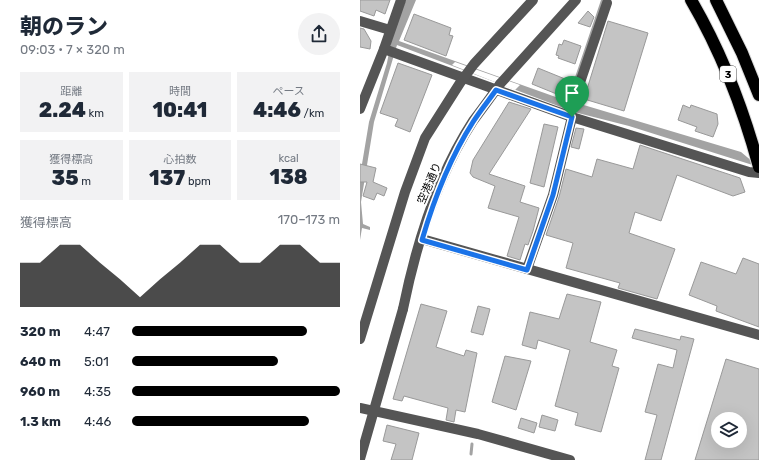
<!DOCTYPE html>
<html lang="ja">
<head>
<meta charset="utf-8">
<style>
  body { margin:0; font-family:Rubik,"Noto Sans JP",sans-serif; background:#f2f2f3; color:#1f2937; height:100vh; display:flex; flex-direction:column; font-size:15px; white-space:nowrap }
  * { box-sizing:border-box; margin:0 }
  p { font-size:13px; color:#747a83 }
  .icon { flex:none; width:22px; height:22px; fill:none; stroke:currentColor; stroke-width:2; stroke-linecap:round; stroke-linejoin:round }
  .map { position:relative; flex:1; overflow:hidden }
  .drawer { display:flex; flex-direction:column; background:#fff; width:360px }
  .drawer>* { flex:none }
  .buttons { position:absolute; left:351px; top:412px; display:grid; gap:8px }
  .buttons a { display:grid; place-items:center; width:36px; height:36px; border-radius:50%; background:#fff; box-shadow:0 4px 16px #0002; font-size:20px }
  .pin { position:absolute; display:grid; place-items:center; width:34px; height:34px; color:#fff; margin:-41px -17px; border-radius:50% 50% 50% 0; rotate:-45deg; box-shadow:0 0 4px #0007 }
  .pin .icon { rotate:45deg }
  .round { display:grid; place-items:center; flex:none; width:42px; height:42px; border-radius:21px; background:#f2f2f3 }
  .overview { display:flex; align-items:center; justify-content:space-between; height:68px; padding:0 20px }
  h1 { font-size:22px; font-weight:800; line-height:30px }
  .stats { display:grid; grid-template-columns:repeat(3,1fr); gap:6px; height:68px; padding:4px 20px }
  .stats div { display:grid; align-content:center; border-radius:0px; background:#f2f2f3; text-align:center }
  .stats b { font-size:20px; font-weight:800 }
  .stats small { font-size:11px; font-weight:400 }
  .stats p { font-size:11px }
  .chart { height:112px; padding:8px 20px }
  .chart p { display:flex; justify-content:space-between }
  .chart svg { width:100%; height:72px; margin-top:4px; fill:#000; opacity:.7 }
  ul { padding:0 20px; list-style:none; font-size:13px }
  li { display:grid; grid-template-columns:64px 48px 1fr; align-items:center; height:30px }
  li i { height:10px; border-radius:5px; background:#000 }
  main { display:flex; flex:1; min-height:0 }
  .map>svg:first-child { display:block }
  .water { fill:#a3a3a3 }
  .pier { fill:#fff }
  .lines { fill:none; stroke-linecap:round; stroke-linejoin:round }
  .stream { stroke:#a3a3a3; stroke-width:3 }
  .building { fill:#c4c4c4; stroke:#999; fill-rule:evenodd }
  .highway-casing { stroke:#dbdbdb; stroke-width:14 }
  .minor { stroke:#555; stroke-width:10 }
  .highway { stroke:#000; stroke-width:12 }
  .minor-bridge { stroke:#555; stroke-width:10 }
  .route-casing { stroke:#fff; stroke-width:8 }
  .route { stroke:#1a73e8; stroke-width:5 }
  .labels { text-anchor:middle; stroke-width:4; stroke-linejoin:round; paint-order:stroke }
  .shield { fill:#fff; stroke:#4c4c4c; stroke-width:1 }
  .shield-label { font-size:10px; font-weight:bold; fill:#000 }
  .street-label { font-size:11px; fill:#000; stroke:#fff }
</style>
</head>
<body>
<main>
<section class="drawer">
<div class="overview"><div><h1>朝のラン</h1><p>09:03 · 7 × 320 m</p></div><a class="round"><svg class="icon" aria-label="share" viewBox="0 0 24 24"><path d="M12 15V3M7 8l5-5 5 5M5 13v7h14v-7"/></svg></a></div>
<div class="stats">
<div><p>距離</p><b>2.24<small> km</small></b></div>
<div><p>時間</p><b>10:41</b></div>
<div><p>ペース</p><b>4:46<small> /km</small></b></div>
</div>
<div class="stats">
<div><p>獲得標高</p><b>35<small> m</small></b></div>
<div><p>心拍数</p><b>137<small> bpm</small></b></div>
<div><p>kcal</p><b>138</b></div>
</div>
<div class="chart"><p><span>獲得標高</span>170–173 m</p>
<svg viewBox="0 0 160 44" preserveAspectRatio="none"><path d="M0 44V17L10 17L20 6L30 6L40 17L50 27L60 38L70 27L80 17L90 6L100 6L110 17L120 17L130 6L140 6L150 17L160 17V44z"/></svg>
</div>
<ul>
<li><b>320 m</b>4:47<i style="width:84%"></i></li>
<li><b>640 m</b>5:01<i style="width:70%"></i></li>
<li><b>960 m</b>4:35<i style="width:100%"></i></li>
<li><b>1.3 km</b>4:46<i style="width:85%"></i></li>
</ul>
</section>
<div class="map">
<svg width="399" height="460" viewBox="0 0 399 460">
  <rect width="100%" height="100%" fill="#fff"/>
  <polygon class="water" points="46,0 56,0 39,41 207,101 241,0 245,0 217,103 381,152 399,167 269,126 214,112 37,45 14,122 1,202 3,224 10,227 10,230 2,228 0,240 0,176 9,122 27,63 33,31"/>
  <polygon class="pier" points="95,62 160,85 155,90 92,65"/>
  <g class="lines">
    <polyline class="stream" points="111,454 112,444"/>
  </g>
  <g class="building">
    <polygon points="0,0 30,0 25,14 16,10 14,16 0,11"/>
    <polygon points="228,11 234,17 230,27 218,23"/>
    <polygon points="54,14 91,28 89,35 93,36 86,56 44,40"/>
    <polygon points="248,21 288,33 264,111 224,99"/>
    <polygon points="0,28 4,29 11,41 10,49 0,47"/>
    <polygon points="204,40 221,46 215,64 198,58 199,56 196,55 199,44 202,45"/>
    <polygon points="38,63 72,75 50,132 35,126 38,119 20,113"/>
    <polygon points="178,68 210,81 204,97 172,84"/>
    <polygon points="149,102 171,109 129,174 165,186 160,202 179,208 173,231 168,245 165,244 160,260 147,256 159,217 128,208 135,186 113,177 110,173 113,160"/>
    <polygon points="323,105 330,108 331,105 357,114 358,124 353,137 335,131 337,127 318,120"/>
    <polygon points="184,124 198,127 184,187 170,183"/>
    <polygon points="216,128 224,129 219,149 211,147"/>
    <polygon points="280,145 380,178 385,192 373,196 317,175 301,221 275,212 269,233 315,249 297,299 258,288 260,283 206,268 213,243 186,235 199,197 206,169 232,177 237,159 273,169"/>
    <polygon points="0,164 16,168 13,182 27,188 24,196 17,193 14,200 3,196 7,182 0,182"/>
    <polygon points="383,258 399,264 399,327 356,311 357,306 329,295 341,262 376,274"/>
    <polygon points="207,294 241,302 230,342 257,350 252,366 259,368 241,432 215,425 218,413 195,406 210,350 178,340 176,349 162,345 170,312 199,319"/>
    <polygon points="61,304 87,311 76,347 104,356 106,350 117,353 105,412 96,410 94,422 86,420 88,408 44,396 42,401 33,399"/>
    <polygon points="118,306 130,309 123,335 111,332"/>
    <polygon points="275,329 320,340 321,336 334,339 301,460 285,460 297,415 285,412 298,364 313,368 317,350 272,338"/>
    <polygon points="145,356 171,361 156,410 132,402"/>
    <path d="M366 359 399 369V460H335ZM358 419H380V441H358Z"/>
    <polygon points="182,415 198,420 195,431 179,427"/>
    <polygon points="161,418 177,423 174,433 158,428"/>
    <polygon points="27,425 59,433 52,460 31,460 36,444 23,441"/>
  </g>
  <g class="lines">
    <g class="highway-casing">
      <g id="highway">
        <path d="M331 0C362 53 383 108 399 167"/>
        <polyline points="356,0 382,53 399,95"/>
      </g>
    </g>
    <g class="minor">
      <polyline points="0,21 30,30"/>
      <polyline points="24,49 212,117 389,172 399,173"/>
      <polyline points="140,84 216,0"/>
      <polyline points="0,109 24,49 41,0"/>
      <polyline points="62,239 399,335"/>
      <polyline points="167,269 193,195 212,117 210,112 247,3"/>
      <polyline points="0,339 45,192 65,138 100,83 114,64 173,0"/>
      <polyline points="0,408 118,434 210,460"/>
      <polyline points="0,459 43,309"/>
    </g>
    <use href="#highway" class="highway"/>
    <path class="minor-bridge" d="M43 309C56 245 77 176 113 121 122 109 131 97 140 84"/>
  </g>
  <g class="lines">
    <g class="route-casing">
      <path id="route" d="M136 90 212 117 193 195 167 270 62 240C74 199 90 158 113 122 120 111 129 100 136 90Z"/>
    </g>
    <use href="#route" class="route"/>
  </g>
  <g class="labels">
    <rect class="shield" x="360" y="66" width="16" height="16" rx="3"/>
    <g class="shield-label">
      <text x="368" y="78">3</text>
    </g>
    <g class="street-label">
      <text transform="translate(69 183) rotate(-67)" y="4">空港通り</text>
    </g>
  </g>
</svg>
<div class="buttons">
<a><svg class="icon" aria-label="layers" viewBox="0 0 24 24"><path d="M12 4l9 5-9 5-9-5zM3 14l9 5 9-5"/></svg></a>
</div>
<div class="pin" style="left:212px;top:117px;background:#1e9e55"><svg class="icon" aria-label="arrive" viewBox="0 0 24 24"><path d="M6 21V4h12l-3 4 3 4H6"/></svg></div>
</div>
</main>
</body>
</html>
